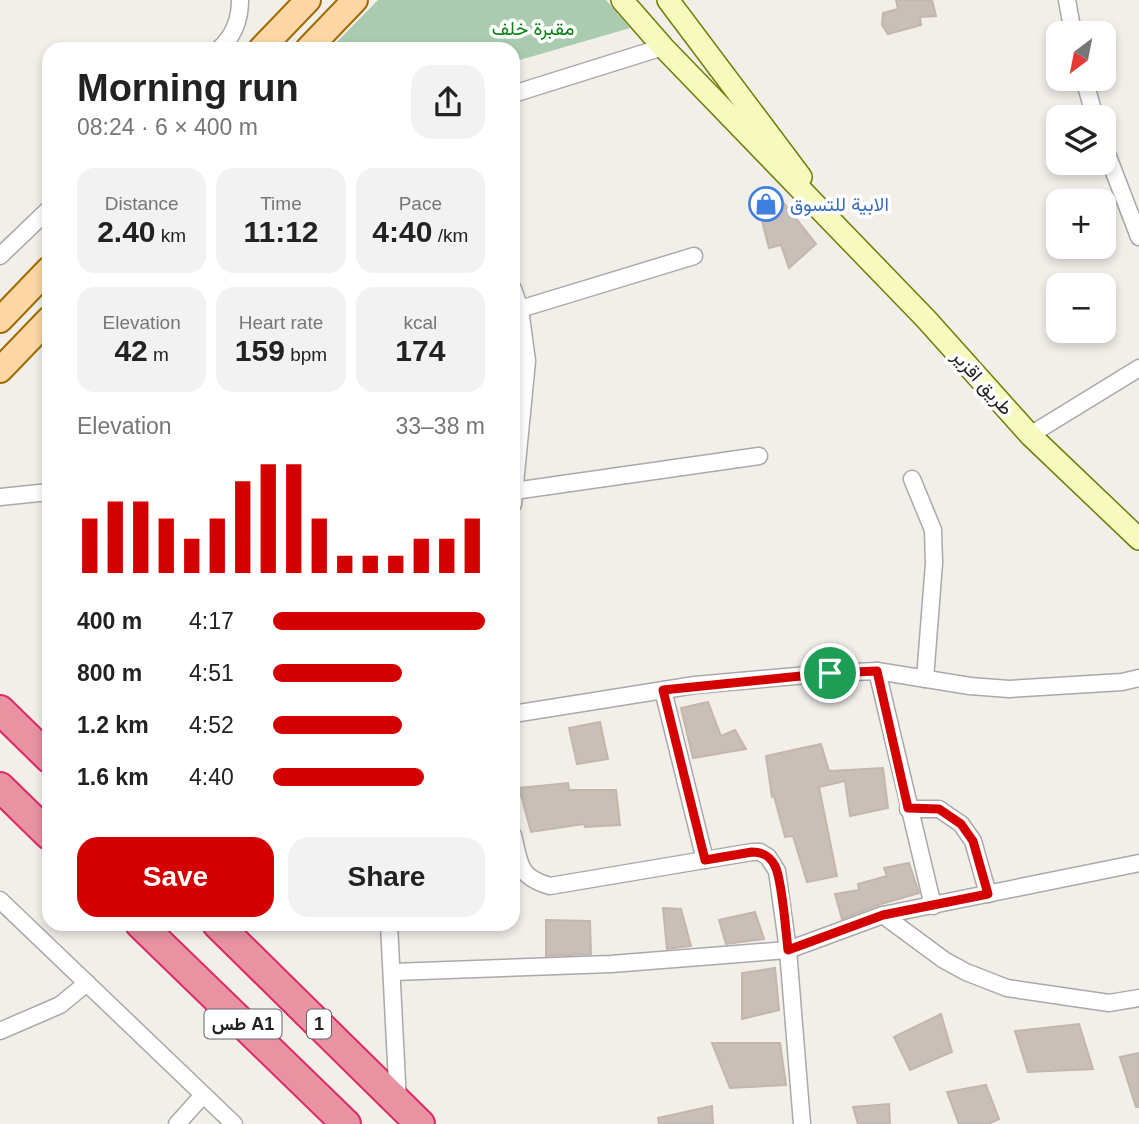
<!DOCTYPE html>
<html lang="en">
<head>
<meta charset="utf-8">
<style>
  body { margin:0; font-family:Helvetica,Vazirmatn,sans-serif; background:#f2f2f2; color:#222; height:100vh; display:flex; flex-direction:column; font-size:26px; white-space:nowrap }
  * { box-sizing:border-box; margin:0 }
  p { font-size:23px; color:#767676 }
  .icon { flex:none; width:38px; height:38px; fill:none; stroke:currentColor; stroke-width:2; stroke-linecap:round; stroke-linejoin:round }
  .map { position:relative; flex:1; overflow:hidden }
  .details { position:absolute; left:42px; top:42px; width:478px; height:889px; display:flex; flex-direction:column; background:#fff; border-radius:21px; box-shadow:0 4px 10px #0003 }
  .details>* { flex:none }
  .needle { width:46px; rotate:212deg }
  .buttons { position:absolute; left:1046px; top:21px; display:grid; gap:14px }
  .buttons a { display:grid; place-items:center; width:70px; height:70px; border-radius:14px; background:#fff; box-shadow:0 4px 10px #0003; font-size:35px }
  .pin { position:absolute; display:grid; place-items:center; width:60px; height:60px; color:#fff; margin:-30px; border:4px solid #fff; border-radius:50%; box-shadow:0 2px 7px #0007 }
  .round { display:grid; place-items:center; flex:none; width:74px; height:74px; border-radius:21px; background:#f2f2f2 }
  .overview { display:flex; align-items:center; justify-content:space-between; height:119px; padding:0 35px }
  h1 { font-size:38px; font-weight:700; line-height:52px }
  .metrics { display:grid; grid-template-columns:repeat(3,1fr); gap:10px; height:119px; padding:7px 35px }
  .metrics div { display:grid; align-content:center; border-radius:18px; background:#f2f2f2; text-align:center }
  .metrics b { font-size:30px; font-weight:700 }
  .metrics small { font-size:19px; font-weight:400 }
  .metrics p { font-size:19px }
  .chart { height:196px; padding:14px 35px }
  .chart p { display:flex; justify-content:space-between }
  .chart svg { width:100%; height:126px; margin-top:7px; stroke:#d40000; stroke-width:6 }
  .button { display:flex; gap:14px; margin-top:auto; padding:14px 35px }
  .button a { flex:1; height:80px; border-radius:21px; background:#d40000; color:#fff; font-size:28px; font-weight:700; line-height:80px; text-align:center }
  .button a+a { background:#f2f2f2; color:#222 }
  ul { padding:0 35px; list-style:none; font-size:23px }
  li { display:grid; grid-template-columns:112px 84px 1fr; align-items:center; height:52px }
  li i { height:18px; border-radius:9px; background:#d40000 }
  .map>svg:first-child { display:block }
  .cemetery { fill:#aacbaf }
  .building { fill:#c7bfb8; stroke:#c4b6ab; stroke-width:2 }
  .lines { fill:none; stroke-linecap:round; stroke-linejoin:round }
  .street-casing { stroke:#a9a9a9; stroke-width:19 }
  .secondary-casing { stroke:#707d05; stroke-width:24 }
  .primary-casing { stroke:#a06b00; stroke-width:28 }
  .highway-casing { stroke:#dc2a67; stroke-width:32 }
  .street { stroke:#fff; stroke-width:16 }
  .secondary { stroke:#f7fabf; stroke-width:21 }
  .primary { stroke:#fcd6a4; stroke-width:24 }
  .highway { stroke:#e892a2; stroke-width:28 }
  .route-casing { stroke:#fff; stroke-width:14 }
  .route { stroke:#d40000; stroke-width:9 }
  .labels { text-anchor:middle; stroke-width:7; stroke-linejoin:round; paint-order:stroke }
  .shield { fill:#fff; stroke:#646464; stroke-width:2 }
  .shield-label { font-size:18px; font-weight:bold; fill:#222 }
  .park-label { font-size:19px; fill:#0c8416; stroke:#fff }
  .shop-label { font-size:19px; fill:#366cbe; stroke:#fff; text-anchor:start }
  .street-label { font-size:19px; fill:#222; stroke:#fff }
</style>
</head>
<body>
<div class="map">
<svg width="1139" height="1124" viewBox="0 0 1139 1124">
  <rect width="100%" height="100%" fill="#f2efe9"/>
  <polygon class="cemetery" points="378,0 606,0 630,28 513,62 513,49 330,49"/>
  <g class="building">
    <polygon points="896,0 932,0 936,16 920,17 921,25 888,34 882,25 883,13 898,9"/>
    <polygon points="776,193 816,244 789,268 781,245 769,248 757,201"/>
    <polygon points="708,702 721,736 735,730 746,749 693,758 681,708"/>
    <polygon points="600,722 608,759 577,764 569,728"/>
    <polygon points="821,744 829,771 883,768 888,808 850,816 845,781 819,787 837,876 807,882 793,836 785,837 774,796 772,797 766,756"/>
    <polygon points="568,783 569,790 616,790 620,825 585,827 584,824 531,832 519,788"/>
    <polygon points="909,863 919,893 881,904 842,919 835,894 859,890 858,884 887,876 884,868"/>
    <polygon points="663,908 681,909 691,946 667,949"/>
    <polygon points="755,912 764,939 726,944 719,920"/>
    <polygon points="546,920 590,921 591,954 546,956"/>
    <polygon points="775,968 779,1010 742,1019 742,973"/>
    <polygon points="941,1014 952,1052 910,1070 894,1037"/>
    <polygon points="1079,1024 1093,1069 1028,1072 1015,1031"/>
    <polygon points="712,1043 780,1043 786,1085 730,1088"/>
    <polygon points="1139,1053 1139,1107 1136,1107 1120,1057"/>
    <polygon points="986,1085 999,1119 988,1124 959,1124 947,1092"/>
    <polygon points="889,1104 890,1124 858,1124 853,1107"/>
    <polygon points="712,1106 713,1124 659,1124 658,1118"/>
  </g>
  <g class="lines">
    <g class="street-casing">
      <g id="street">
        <polyline points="1067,0 1073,33"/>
        <path d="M219 49C234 36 240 19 240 0"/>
        <polyline points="1084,79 1095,117"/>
        <polyline points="513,94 663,47"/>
        <polyline points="1104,146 1139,237"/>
        <polyline points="0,256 49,209"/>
        <polyline points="513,289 520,309 527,361 513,504"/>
        <polyline points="520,309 694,256"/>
        <polyline points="1030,435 1139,368"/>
        <polyline points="912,479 933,530 934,563 925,679"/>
        <polyline points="514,491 759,456"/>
        <polyline points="0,497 49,492"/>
        <polyline points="877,671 933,906"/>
        <polyline points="663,690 705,860"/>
        <polyline points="513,714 695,685 830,673 877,671 970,686 1009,689 1122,682 1139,678"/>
        <polyline points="908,809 939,809 961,824 973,841 988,894"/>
        <path d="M513 835C520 864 518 877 550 886L752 852H760L768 857 777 871 788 950 802 1124"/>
        <polyline points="0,900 234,1124"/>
        <polyline points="883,915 944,960 966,972 1007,988 1109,1003 1139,998"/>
        <polyline points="389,924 398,1102"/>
        <polyline points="393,972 611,964 788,950 883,915 1139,863"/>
        <polyline points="0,1031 60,1005 87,983"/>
        <polyline points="177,1124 203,1095"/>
      </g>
    </g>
    <g class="secondary-casing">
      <g id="secondary">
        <polyline points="622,0 663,47 926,319 1030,435 1139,539"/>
        <polyline points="668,0 801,177"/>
      </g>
    </g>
    <g class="primary-casing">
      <g id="primary">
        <polyline points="261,49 308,0"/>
        <polyline points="308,49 355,0"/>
        <polyline points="0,320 49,269"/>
        <polyline points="0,370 49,319"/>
      </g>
    </g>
    <g class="highway-casing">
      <g id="highway">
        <polyline points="0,710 49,758"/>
        <polyline points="0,787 49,835"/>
        <polyline points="140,924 346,1124"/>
        <polyline points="217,924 420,1124"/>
      </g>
    </g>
    <use href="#street" class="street"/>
    <use href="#secondary" class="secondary"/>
    <use href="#primary" class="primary"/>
    <use href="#highway" class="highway"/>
  </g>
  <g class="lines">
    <g class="route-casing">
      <path id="route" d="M877 671 908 808 939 809 961 824 973 841 988 894 883 915 788 950C786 933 782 879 775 866 770 856 763 852 752 852L705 860 663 690 830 673Z"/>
    </g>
    <use href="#route" class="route"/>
  </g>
  <defs>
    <g id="shop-ring" transform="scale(1.75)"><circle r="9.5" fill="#fff" stroke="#3f7fe0" stroke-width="1.5"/><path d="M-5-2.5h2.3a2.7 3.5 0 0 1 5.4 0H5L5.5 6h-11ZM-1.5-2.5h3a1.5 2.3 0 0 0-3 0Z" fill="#3f7fe0"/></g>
  </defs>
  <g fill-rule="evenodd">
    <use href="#shop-ring" x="766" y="204"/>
  </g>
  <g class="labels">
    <g class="shield">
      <rect x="204.5" y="1009.5" width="77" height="29" rx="5"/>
      <rect x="307" y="1009.5" width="24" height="29" rx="5"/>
    </g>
    <g class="shield-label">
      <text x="243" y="1030">طس A1</text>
      <text x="319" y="1030">1</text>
    </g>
    <g class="park-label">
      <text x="533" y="35">مقبرة خلف</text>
    </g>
    <g class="shop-label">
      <text x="790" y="211">الابية للتسوق</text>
    </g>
    <g class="street-label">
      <text transform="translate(983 382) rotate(48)" y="7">طريق اقزير</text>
    </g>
  </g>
</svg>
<div class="buttons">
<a><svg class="needle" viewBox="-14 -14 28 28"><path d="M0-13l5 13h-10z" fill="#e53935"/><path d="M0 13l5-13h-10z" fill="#767676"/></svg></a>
<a><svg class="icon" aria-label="layers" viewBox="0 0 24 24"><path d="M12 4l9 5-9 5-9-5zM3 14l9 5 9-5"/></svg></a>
<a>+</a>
<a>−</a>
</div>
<div class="pin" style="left:830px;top:673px;background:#1e9e55"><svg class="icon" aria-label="arrive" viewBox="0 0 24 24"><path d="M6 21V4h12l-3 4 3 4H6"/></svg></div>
<section class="details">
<div class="overview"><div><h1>Morning run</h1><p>08:24 · 6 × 400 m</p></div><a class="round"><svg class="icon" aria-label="share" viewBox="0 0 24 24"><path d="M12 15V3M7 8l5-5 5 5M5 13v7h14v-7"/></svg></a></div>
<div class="metrics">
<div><p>Distance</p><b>2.40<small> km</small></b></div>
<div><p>Time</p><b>11:12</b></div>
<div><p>Pace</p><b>4:40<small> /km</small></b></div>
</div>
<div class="metrics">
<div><p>Elevation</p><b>42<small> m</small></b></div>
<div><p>Heart rate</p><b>159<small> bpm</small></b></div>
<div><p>kcal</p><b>174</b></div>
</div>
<div class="chart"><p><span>Elevation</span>33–38 m</p>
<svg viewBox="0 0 160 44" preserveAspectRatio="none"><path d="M5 44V25M15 44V19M25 44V19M35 44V25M45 44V32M55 44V25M65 44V12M75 44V6M85 44V6M95 44V25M105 44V38M115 44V38M125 44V38M135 44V32M145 44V32M155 44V25"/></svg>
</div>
<ul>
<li><b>400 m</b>4:17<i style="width:100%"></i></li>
<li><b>800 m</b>4:51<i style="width:61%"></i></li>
<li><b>1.2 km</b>4:52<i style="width:61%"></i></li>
<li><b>1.6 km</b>4:40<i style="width:71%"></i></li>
</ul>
<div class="button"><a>Save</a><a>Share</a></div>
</section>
</div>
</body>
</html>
